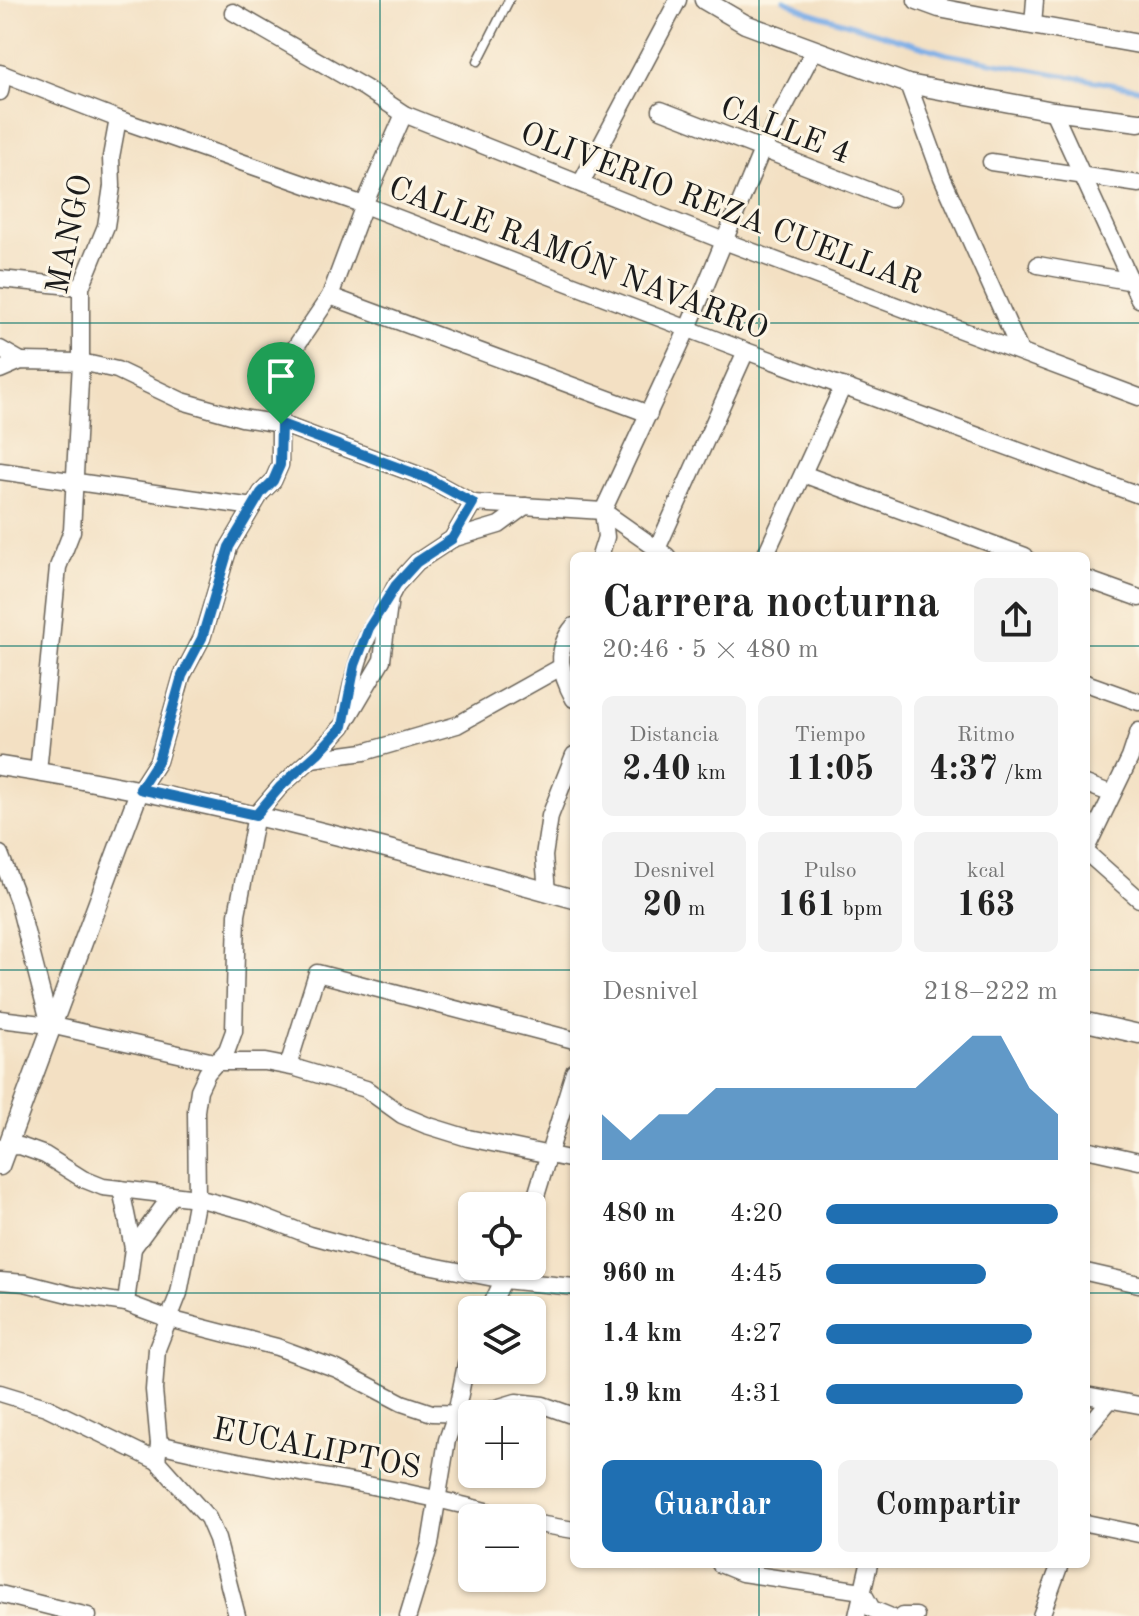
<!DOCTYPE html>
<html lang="es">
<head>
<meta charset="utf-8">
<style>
  body { margin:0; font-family:"Old Standard TT",serif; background:#f2f2f2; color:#222; height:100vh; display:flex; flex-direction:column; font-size:30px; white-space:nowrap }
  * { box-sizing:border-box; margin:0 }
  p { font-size:26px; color:#767676 }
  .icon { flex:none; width:44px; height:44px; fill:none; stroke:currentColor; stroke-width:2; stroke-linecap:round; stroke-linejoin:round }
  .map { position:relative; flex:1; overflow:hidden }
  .side { position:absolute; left:570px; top:552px; width:520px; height:1016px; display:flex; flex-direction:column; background:#fff; border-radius:12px; box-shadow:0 2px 6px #0004 }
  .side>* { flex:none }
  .controls { position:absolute; left:458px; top:1192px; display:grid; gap:16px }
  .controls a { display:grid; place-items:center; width:88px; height:88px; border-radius:12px; background:#fff; box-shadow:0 2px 6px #0004; font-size:40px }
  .pin { position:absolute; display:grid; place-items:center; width:68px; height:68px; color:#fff; margin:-82px -34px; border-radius:50% 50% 50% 0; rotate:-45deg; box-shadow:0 0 8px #0007 }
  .pin .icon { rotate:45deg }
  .round { display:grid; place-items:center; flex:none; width:84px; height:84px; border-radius:12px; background:#f2f2f2 }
  .headline { display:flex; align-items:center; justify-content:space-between; height:136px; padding:0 32px }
  h1 { font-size:44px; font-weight:600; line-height:60px }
  .figures { display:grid; grid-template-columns:repeat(3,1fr); gap:12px; height:136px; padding:8px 32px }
  .figures div { display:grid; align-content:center; border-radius:12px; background:#f2f2f2; text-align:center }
  .figures b { font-size:34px; font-weight:600 }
  .figures small { font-size:22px; font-weight:400 }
  .figures p { font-size:22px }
  .chart { height:224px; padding:16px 32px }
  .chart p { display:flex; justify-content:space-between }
  .chart svg { width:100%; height:144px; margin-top:8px; fill:#1f6fb2; opacity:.7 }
  .cta { display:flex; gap:16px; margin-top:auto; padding:16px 32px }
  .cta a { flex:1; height:92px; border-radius:12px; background:#1f6fb2; color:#fff; font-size:32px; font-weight:600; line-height:92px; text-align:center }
  .cta a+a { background:#f2f2f2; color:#222 }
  ul { padding:0 32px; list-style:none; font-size:26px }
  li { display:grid; grid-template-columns:128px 96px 1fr; align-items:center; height:60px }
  li i { height:20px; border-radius:10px; background:#1f6fb2 }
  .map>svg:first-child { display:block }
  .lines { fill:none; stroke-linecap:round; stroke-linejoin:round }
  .stream { stroke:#7cade7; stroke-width:5 }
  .service-casing { stroke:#676156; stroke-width:11 }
  .minor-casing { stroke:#676156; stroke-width:19 }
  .tertiary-casing { stroke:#676156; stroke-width:21 }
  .service { stroke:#fff; stroke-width:8 }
  .minor { stroke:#fff; stroke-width:16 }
  .tertiary { stroke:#fff; stroke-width:18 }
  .route-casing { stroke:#fff; stroke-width:16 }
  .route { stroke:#1f6fb2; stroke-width:10 }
  .grid { fill:none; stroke:#0f766e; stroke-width:2; stroke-opacity:0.55 }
  .labels { text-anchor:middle; stroke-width:6; stroke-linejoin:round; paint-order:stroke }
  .street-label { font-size:32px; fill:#1c1c1c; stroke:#fcf5e5 }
</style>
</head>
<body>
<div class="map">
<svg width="1139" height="1616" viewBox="0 0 1139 1616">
  <rect width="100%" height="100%" fill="#fcf5e5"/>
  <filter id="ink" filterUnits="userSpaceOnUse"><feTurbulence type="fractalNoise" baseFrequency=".0125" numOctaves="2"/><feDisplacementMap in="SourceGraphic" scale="16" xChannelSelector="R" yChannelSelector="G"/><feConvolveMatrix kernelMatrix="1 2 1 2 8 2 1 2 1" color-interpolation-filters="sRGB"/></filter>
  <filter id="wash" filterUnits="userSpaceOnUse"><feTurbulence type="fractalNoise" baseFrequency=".006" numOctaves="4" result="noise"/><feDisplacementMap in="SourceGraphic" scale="32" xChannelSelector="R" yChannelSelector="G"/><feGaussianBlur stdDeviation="1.8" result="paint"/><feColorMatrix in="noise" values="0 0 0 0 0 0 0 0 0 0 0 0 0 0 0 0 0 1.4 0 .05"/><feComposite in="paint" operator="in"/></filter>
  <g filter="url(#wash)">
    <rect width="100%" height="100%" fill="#f3e0c3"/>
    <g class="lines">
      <polyline class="stream" points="784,0 809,12 947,54 1139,89"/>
    </g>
  </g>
  <g filter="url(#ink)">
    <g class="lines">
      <g class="service-casing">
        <polyline id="service" points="478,61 509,0"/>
      </g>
      <g class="minor-casing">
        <g id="minor">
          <polyline points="233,12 365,88 404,114 724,241 1139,397"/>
          <polyline points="1033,25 1035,0"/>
          <polyline points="0,73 118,119 364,205 746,351 1139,495"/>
          <polyline points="908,84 942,177 1020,351"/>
          <polyline points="0,92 3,74"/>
          <polyline points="661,110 891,199"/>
          <polyline points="1053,111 1139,299"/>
          <polyline points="991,162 1139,184"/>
          <polyline points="581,183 678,0"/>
          <polyline points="1038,265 1139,283"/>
          <polyline points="0,279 81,287"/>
          <polyline points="330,296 649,414"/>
          <polyline points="0,349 21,361"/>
          <polyline points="0,370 21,361 81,362 117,370 182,401 242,418 281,424 429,479 473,503 603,511 667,556"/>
          <polyline points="0,471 253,507"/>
          <polyline points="803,474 1025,556"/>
          <polyline points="603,511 688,328 762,150 814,50"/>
          <polyline points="452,539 499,525 525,506"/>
          <polyline points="657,549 746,351"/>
          <polyline points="600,556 606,537 603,511"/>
          <polyline points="765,556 843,386"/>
          <polyline points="1086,579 1139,598"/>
          <path d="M574 626C554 649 560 674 574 699"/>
          <polyline points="1086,683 1139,702"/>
          <path d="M346 712C355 667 362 640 388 601"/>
          <polyline points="311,759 364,752 457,725 561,667"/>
          <polyline points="38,772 58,567 72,531 81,362 81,287 106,226 112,186 111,157 118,119"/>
          <polyline points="1086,784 1112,794"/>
          <polyline points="140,789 158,761 182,676 202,638 229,547 261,493 273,481 280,465 280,399 288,358 330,296 364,205 404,114"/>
          <polyline points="1086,849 1130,758 1139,731"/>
          <polyline points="1086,852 1139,899"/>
          <polyline points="0,854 18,901 50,1025"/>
          <polyline points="547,892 544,856 550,816 574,755"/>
          <polyline points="0,1019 50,1025 214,1062 265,1062 296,1068 366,1089 402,1115 426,1125 468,1138 574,1160"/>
          <polyline points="288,1066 317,973 574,1040"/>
          <polyline points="0,1147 20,1146 45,1155 83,1179 103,1187 197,1198 250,1212 309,1235 397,1259 504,1280 574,1287"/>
          <polyline points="1086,1149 1139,1161"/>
          <polyline points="121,1189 133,1248 126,1303"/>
          <polyline points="532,1209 574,1072"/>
          <polyline points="133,1248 172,1195"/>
          <polyline points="1086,1272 1139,1284"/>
          <polyline points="0,1281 25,1283 72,1295 126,1303 169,1319 277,1347 337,1369 402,1403 432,1413 472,1414"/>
          <polyline points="489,1310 510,1266"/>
          <polyline points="0,1393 46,1407 157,1461 208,1518 217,1539 237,1616"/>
          <polyline points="1086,1395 1139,1405"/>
          <polyline points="476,1414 516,1402 543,1405 574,1416"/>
          <polyline points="1086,1429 1110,1400"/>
          <path d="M159 1444C275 1473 395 1484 511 1518"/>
          <polyline points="157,1461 159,1444 154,1390 157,1349 179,1293 197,1198 196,1111 199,1090 207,1073 227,1050 234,1031 237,914 256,815 280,787 318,753 343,726 382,660 390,597 396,585 417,562 452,539 473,503"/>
          <polyline points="532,1523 574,1530"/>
          <polyline points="1086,1523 1139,1534"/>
          <polyline points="720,1564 742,1573 862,1591 872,1609 889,1616"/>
          <polyline points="0,1594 88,1616"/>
          <polyline points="408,1616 430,1544 447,1440 456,1414 466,1364 472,1350"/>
          <polyline points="857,1616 869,1564"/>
          <polyline points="902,1616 916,1616"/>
          <polyline points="1041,1616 1060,1564"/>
        </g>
      </g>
      <g class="tertiary-casing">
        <g id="tertiary">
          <polyline points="704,0 745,24 908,84 1053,111 1139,122"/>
          <polyline points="917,0 939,8 986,17 1139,44"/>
          <path d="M0 766C197 796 383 846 574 899"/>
          <polyline points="1086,1022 1139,1034"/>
          <polyline points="0,1166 140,789"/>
        </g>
      </g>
      <use href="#service" class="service"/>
      <use href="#minor" class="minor"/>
      <use href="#tertiary" class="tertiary"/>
    </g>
  </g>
  <g class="lines" filter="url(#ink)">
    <g class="route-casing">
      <polygon id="route" points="281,424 429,479 473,503 452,539 417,562 396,585 369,628 355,665 343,726 318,753 280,787 256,815 140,789 158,761 182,676 202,638 229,547 261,493 273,481 280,465"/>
    </g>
    <use href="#route" class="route"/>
  </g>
  <path class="grid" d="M380 0V1616M759 0V556M0 323H1139M0 646H574M1086 646H1139M0 970H574M1086 970H1139M0 1293H574M1086 1293H1139M759 1564V1616"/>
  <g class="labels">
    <g class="street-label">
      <text transform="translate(786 129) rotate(21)" y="11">CALLE 4</text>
      <text transform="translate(722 207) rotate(21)" y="11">OLIVERIO REZA CUELLAR</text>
      <text transform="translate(68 234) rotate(-78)" y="11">MANGO</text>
      <text transform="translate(579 257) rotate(21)" y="11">CALLE RAMÓN NAVARRO</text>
      <text transform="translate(317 1447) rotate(11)" y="11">EUCALIPTOS</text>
    </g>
  </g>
</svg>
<div class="controls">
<a><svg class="icon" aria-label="locate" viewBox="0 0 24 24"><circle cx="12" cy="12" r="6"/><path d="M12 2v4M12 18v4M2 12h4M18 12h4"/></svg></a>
<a><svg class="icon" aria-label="layers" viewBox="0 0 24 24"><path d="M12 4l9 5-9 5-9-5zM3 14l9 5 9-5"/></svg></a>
<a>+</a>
<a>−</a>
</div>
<div class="pin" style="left:281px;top:424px;background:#1e9e55"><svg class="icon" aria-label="arrive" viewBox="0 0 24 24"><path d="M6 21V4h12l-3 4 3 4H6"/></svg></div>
<section class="side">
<div class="headline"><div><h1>Carrera nocturna</h1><p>20:46 · 5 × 480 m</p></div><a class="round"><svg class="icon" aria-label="share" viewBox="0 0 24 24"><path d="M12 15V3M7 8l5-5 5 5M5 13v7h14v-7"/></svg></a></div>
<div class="figures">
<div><p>Distancia</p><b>2.40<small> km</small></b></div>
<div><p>Tiempo</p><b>11:05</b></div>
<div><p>Ritmo</p><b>4:37<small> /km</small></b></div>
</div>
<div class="figures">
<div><p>Desnivel</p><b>20<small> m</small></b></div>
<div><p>Pulso</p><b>161<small> bpm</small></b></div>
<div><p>kcal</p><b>163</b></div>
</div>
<div class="chart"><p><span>Desnivel</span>218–222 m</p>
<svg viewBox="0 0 160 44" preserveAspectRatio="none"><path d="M0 44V30L10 38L20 30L30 30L40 22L50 22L60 22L70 22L80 22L90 22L100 22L110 22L120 14L130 6L140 6L150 22L160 30V44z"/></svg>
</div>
<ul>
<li><b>480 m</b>4:20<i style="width:100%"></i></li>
<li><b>960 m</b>4:45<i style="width:69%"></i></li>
<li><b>1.4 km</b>4:27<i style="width:89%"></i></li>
<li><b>1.9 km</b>4:31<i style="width:85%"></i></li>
</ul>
<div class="cta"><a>Guardar</a><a>Compartir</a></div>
</section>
</div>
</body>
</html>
